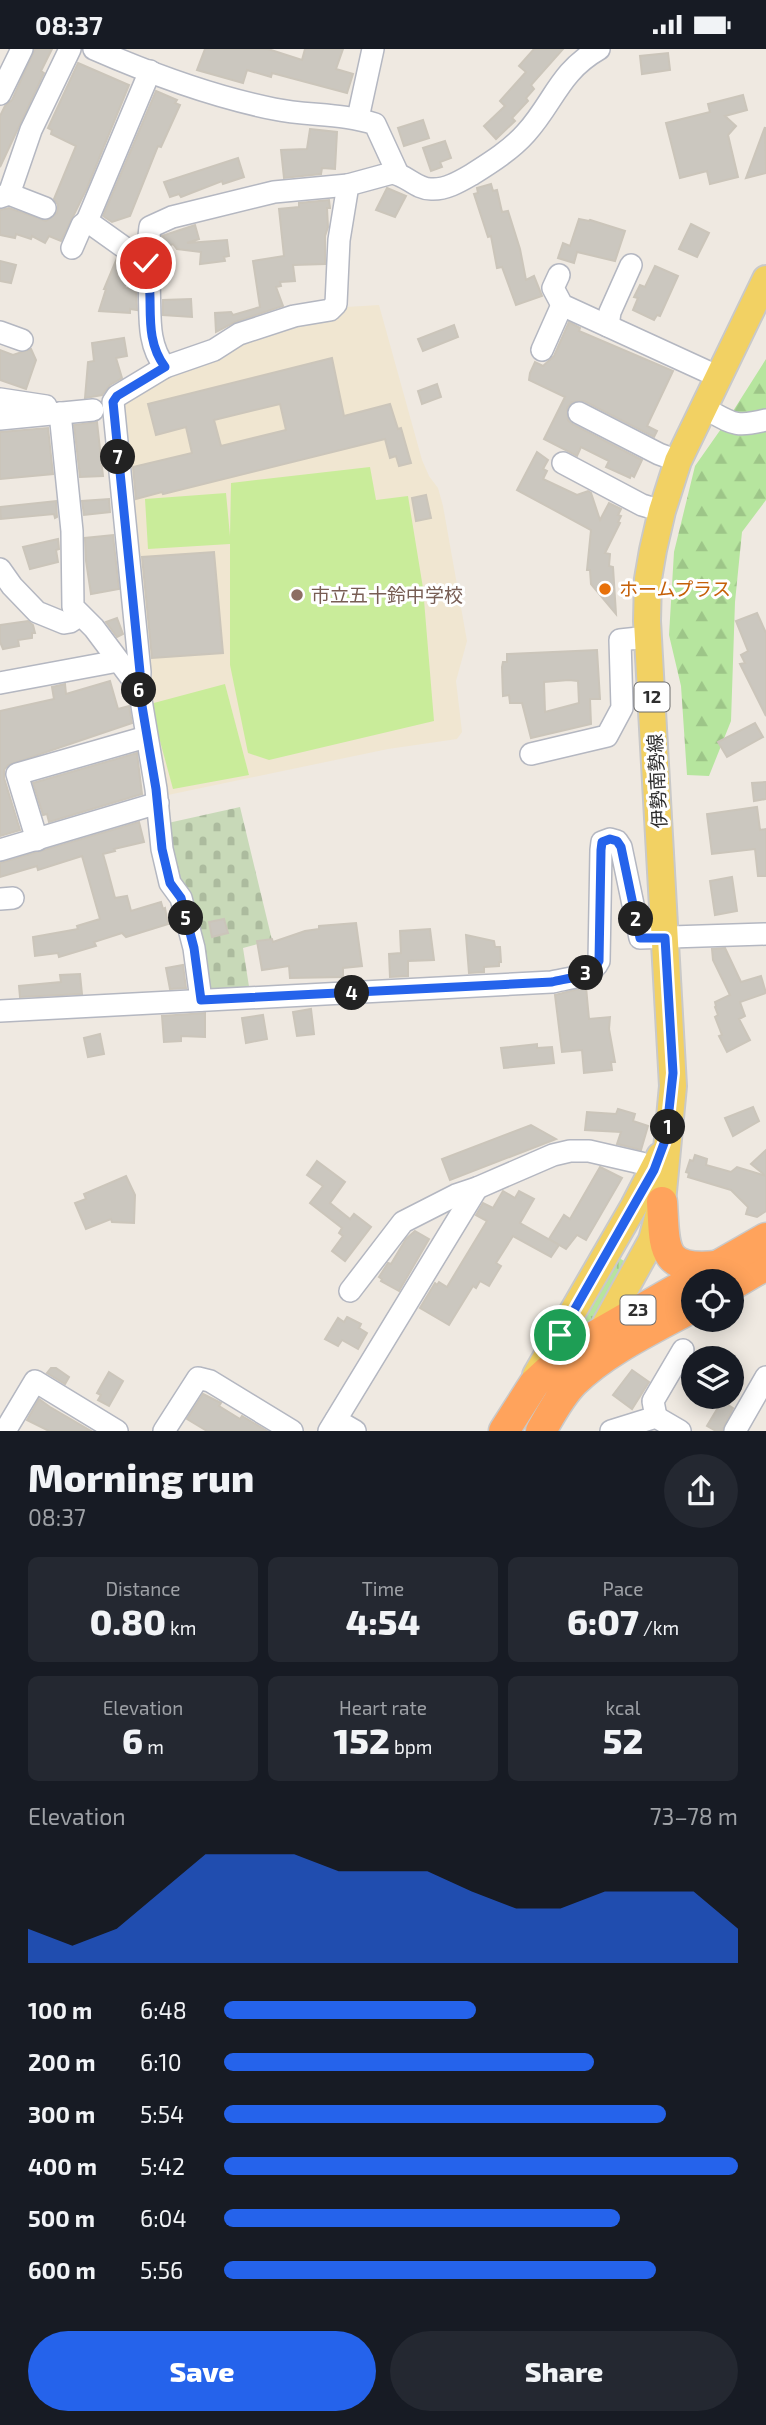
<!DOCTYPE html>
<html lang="en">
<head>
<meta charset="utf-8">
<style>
  body { margin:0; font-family:"Exo 2","Noto Sans JP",sans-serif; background:#242831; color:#f1f3f6; height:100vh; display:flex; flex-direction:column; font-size:26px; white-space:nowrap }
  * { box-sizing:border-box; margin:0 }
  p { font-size:23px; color:#9ea1a6 }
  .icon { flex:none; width:38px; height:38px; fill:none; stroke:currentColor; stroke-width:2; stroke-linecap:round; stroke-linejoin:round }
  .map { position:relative; height:1382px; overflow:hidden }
  .sheet { display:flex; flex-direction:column; background:#171b24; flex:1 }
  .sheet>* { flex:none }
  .controls { position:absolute; left:681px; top:1220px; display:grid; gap:14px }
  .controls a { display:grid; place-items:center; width:63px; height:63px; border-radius:50%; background:#171b24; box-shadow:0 4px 18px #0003; font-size:35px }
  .pin { position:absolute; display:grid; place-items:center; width:60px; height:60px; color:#fff; margin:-30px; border:4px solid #fff; border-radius:50%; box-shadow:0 2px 7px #0007 }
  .km { position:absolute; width:35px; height:35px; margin:-18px; border-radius:50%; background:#222; color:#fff; font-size:19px; line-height:35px; text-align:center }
  .round { display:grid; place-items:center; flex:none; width:74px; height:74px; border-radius:37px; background:#242831 }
  .headline { display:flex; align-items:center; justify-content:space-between; height:119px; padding:0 28px }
  h1 { font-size:38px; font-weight:800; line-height:52px }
  .stats { display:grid; grid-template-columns:repeat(3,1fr); gap:10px; height:119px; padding:7px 28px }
  .stats div { display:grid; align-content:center; border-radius:10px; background:#242831; text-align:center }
  .stats b { font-size:35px; font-weight:800 }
  .stats small { font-size:19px; font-weight:400 }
  .stats p { font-size:19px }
  .chart { height:196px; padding:14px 28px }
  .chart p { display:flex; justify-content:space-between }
  .chart svg { width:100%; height:126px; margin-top:7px; fill:#2563eb; opacity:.7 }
  .primary-button { display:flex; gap:14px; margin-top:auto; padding:14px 28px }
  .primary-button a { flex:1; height:80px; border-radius:42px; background:#2563eb; color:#fff; font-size:28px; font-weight:800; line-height:80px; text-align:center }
  .primary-button a+a { background:#242831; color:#f1f3f6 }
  ul { padding:0 28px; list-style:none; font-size:23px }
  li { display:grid; grid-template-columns:112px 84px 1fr; align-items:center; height:52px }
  li i { height:18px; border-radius:9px; background:#2563eb }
  .status { display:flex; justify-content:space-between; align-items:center; height:49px; padding:0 35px; background:#171b24; direction:ltr }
  .status svg { height:19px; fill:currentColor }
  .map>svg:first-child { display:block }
  .education { fill:#f0e6d1 }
  .grass { fill:url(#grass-tufts) }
  .forest { fill:url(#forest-firs) }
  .cemetery { fill:url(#cemetery-stones) }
  .pitch { fill:#c9ec9a }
  .building { fill:#cbc7bf; stroke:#cbc5ba; stroke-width:2; fill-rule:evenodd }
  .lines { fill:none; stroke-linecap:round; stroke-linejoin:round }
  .minor-casing { stroke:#b4b7c1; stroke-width:24 }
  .major-casing { stroke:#c9c9c9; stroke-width:30 }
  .highway-casing { stroke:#c9c9c9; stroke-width:33 }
  .minor { stroke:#fff; stroke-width:21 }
  .major { stroke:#f2d163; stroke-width:26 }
  .highway { stroke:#ffa35c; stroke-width:30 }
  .route-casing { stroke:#fff; stroke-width:14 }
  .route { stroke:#2563eb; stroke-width:9 }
  .food-dot { fill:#e8710a; stroke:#fff; stroke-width:2.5 }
  .education-dot { fill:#8d6e63; stroke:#fff; stroke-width:2.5 }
  .labels { text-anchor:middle; stroke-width:6; stroke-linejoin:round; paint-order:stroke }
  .shield { fill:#fff; stroke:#6d6d6d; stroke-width:2 }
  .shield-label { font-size:18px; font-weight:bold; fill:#2e2e2e }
  .food-label { font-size:19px; fill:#c56008; stroke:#fff; text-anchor:start }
  .education-label { font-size:19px; fill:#785e54; stroke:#fff; text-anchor:start }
  .street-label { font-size:19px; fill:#2e2e2e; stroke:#fff }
</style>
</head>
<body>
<div class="status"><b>08:37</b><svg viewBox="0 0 49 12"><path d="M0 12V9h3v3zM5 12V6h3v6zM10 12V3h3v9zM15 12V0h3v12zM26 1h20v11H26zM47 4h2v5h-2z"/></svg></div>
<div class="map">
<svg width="766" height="1382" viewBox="0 0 766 1382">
  <defs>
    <pattern id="grass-tufts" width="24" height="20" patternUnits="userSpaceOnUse" patternTransform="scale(1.75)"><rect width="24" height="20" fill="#b6e59e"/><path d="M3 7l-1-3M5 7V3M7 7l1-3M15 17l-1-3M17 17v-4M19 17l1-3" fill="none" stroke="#9dc588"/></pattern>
    <pattern id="forest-firs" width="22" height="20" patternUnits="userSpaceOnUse" patternTransform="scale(1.75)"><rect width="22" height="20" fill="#b6e59e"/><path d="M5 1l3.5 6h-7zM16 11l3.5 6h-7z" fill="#9dc588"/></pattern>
    <pattern id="cemetery-stones" width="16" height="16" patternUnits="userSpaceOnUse" patternTransform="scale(1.75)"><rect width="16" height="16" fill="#c8d9b8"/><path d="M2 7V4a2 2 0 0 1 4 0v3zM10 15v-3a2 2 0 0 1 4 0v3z" fill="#acbb9e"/></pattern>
  </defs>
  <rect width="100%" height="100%" fill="#efe9e1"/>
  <polygon class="education" points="379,256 422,411 429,427 438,439 443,457 467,592 456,632 462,683 457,690 388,700 163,747 155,704 120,349 241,289 346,258"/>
  <polygon class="grass" points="619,1209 626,1213 590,1280 581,1276"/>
  <polygon class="forest" points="766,310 766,451 742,483 735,553 731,672 709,727 687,726 681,637 669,586 674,503 695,417 728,370"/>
  <polygon class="cemetery" points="240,758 272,891 243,899 250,944 209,946 175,832 168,774"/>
  <g class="pitch">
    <polygon points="370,418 376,451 408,447 423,539 434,672 269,711 248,704 230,616 230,495 148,500 145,450 226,444 230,487 231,434"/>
    <polygon points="225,635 249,726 173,740 150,655"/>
  </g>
  <g class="building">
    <polygon points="35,0 52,0 41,22 44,24 0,118 0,67 5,57 12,51"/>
    <polygon points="205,0 268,0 302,11 305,0 343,0 336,20 353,25 347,44 272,24 271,28 247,21 243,34 197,21"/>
    <polygon points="534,0 563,0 531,36 534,40 526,49 528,52 512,69 515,72 496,90 484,77 505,57 500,52 526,23 519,17"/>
    <polygon points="668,4 670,21 642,25 640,7"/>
    <polygon points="78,14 129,36 87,139 61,192 49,187 45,194 32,187 31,190 16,185 15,189 0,186 0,161 9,159 46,172 57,164 58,156 54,150 76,97 51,85 52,81 48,79"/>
    <polygon points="156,42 177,51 175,54 180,56 161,98 158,97 130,167 112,173 103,167"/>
    <polygon points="743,46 747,61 725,67 736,77 728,86 738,128 710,135 707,122 680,129 666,74 710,63 708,55"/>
    <polygon points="423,71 429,89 404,97 398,79"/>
    <polygon points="765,78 766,124 746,129"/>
    <polygon points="310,80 337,83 335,120 322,119 321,125 284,129 281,101 307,100"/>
    <polygon points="445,92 451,109 440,113 442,118 431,122 423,99"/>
    <polygon points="238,109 244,128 223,135 222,132 181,148 179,145 170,148 164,133"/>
    <polygon points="491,135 493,142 497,141 502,163 508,162 520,200 526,231 534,227 542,247 516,256 502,218 497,219 491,187 488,188 474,145 478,144 477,139"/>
    <polygon points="387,139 406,147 395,168 376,161"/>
    <polygon points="329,151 330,159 327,159 328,178 325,187 325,215 293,216 295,232 280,233 281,237 276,238 283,257 235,273 216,283 215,264 231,263 233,266 260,258 253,212 284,207 279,160 299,158 299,154"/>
    <polygon points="579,170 589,172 590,171 625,182 615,212 577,203 574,214 558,209 563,194 570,197"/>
    <polygon points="691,175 709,184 697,208 679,200"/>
    <polygon points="195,176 199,190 187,194 227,191 229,207 224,208 225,212 200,215 201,203 177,200 173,195 165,198 162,187"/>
    <polygon points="117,209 133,221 124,239 136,240 137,261 130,260 130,264 99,262 106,240 104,240"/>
    <polygon points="0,212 16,216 11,234 0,232"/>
    <polygon points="655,217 678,227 660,267 657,266 654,271 633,261 638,249 634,248 640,236 645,238"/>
    <polygon points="191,250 192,268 163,266 163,251"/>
    <polygon points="569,273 580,279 579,282 673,322 647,377 657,382 654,388 584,352 572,353 567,359 568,371 572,375 642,411 634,428 631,426 630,429 606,418 609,412 581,398 577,407 544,390 565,348 529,331 530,324 535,313 543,317 554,307"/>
    <polygon points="454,276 458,288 423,302 418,290"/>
    <polygon points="124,289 127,307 116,309 122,329 110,336 102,346 85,349 88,313 94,312 92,294"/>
    <polygon points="31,300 36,311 26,340 0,331 0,301 13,306"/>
    <path d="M332 309 344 367 390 355 398 380 401 379 411 414 399 417 396 407 390 409 385 390 163 445 162 443 136 450 133 418 192 404 186 378 156 386 148 355ZM280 355 286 381 221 397 214 371Z"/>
    <polygon points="437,335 441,348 422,355 418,342"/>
    <polygon points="97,373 103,427 80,428 74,376"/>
    <polygon points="48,379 53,425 0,430 0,383"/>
    <polygon points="537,403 548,411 543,420 547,422 543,430 577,446 588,442 591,444 600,471 609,454 621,460 618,466 621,467 618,473 620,474 605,504 610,505 609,517 613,518 616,565 591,535 590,521 587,521 591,481 517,441"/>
    <polygon points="426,446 431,469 416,472 412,449"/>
    <polygon points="109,450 110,463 84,466 82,452"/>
    <polygon points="56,452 57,468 55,469 54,465 1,470 0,458"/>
    <polygon points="113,486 119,540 91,545 86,512 85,489"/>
    <polygon points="58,490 59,500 56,501 58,513 30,520 23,498"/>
    <polygon points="214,503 223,604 152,609 142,508"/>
    <polygon points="757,564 766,584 766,667 740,615 745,614 741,606 748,602 736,572"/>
    <polygon points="117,569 123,585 117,588 106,573"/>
    <polygon points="28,572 33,576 35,584 32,584 32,589 18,591 19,597 3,600 0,593 0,576"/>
    <path d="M597 601 600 650H590L591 675 531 689 522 654H510L509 646 503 647 502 618 503 613H507V605ZM569 631 578 632 579 654 545 663 544 633Z"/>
    <polygon points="110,632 118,660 129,657 132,674 8,716 4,721 4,729 20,781 0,787 0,662 54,650 52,638 65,635 66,645"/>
    <polygon points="755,674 763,688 727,708 718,693"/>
    <polygon points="137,704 142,745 49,773 47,765 43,766 33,734"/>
    <polygon points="766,733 766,750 754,752 752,734"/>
    <polygon points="757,758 760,781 766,780 766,827 758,827 755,800 712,805 707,765"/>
    <polygon points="139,773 144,793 114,800 115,802 103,805 107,819 115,849 127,847 131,862 161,853 163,860 165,859 168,875 126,888 122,884 94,893 96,897 59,908 58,904 35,907 33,888 78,880 77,877 100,870 82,807 38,821 37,817 0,828 0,814"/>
    <polygon points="732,828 737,862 715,866 710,832"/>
    <polygon points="224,870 228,884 212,888 209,873"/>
    <polygon points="356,874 362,917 343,919 343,928 290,929 289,917 262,921 257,892 272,890 273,893 305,882 319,880 319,877"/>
    <polygon points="430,880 434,911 408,912 408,927 390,928 389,905 401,904 400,882"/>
    <polygon points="466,886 494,892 495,898 500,898 501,913 499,913 499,917 484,918 484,923 469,924"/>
    <polygon points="725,899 741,933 761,927 766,944 740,953 745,967 739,970 750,991 727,1003 719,987 722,986 715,968 718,966 715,958 716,957 715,953 730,946 713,911 712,900"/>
    <polygon points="183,916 186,939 170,940 166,919"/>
    <polygon points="80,925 82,945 20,948 19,937 61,933 60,926"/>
    <polygon points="586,938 589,970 610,968 609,980 615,1013 611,1013 612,1021 584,1024 582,1001 562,1003 555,946"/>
    <polygon points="311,960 314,985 297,987 293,963"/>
    <polygon points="205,964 205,988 181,987 181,992 164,993 162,967"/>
    <polygon points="263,966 267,990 246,994 242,969"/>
    <polygon points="100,985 104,1005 88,1008 84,989"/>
    <polygon points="537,995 537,999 552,998 554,1014 504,1019 501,999"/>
    <polygon points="753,1058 759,1072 733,1087 725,1069"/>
    <polygon points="618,1060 635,1065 633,1072 648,1077 641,1101 617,1095 621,1083 585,1081 587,1063 616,1065"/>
    <polygon points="531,1076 556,1090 450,1131 442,1110"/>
    <polygon points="766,1101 766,1127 751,1115"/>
    <polygon points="695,1106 707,1110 706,1116 731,1123 737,1118 766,1127 766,1162 757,1168 746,1165 748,1158 731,1141 688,1128 689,1124 686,1123 690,1111 693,1112"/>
    <polygon points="317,1112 345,1133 330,1154 350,1170 354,1165 371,1178 345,1212 332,1202 343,1187 339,1184 342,1179 310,1154 323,1137 307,1126"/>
    <polygon points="600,1118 622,1129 586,1191 577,1186 566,1200 549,1190 564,1166 570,1170"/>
    <polygon points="126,1127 135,1146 134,1174 112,1173 111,1170 86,1180 75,1154 86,1150 84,1145"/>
    <polygon points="503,1142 515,1149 519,1142 534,1150 520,1174 559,1196 551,1208 513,1187 496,1214 501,1217 489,1237 480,1232 476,1239 473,1237 449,1276 420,1259 435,1234 437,1236 439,1233 447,1238 487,1172 476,1166 483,1154 493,1159"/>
    <polygon points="415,1182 429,1190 399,1242 381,1232 382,1230 379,1228 388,1214 391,1215 406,1190"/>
    <polygon points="347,1268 361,1275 359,1279 367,1284 358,1300 342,1291 338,1297 325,1290 338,1269 344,1273"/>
    <polygon points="51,1319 56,1319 69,1328 65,1335 47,1324"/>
    <polygon points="632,1321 649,1333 632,1360 613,1346"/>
    <polygon points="109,1323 123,1332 109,1357 98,1351 101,1346 97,1344"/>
    <polygon points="203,1345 221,1354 219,1357 240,1370 242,1367 267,1382 207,1382 187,1370"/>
    <polygon points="39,1350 50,1358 91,1382 49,1382 27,1371"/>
    <polygon points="722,1352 733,1359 722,1382 716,1382 707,1377"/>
  </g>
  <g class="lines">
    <g class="minor-casing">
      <g id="minor">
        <path d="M94 0C149 24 214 48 274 60 307 67 343 64 375 75L398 125"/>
        <polyline points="150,22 87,172 146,214 150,178 172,168 274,143 348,136"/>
        <polyline points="0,45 22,0"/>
        <polyline points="358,69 373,0"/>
        <polyline points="9,145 31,81 70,0"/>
        <polyline points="0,148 9,145 45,159"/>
        <polyline points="72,199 82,176 87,172"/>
        <path d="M146 214C155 249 141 287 165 318"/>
        <polyline points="559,226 553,239 562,256 719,328"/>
        <polyline points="608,277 610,263 631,216"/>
        <polyline points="0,283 22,291"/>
        <polyline points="542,301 562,256"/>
        <polyline points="0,350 46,357"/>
        <path d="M704 359C732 374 734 379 766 371"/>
        <polyline points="60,364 72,482 73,558 94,579 139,639"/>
        <polyline points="579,364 659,405 678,412"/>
        <polyline points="0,370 93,361"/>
        <polyline points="563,414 642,456 662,462"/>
        <polyline points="0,520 12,537 37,563 64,574 70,573 79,567"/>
        <polyline points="0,634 118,612"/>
        <polyline points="531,705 607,687 622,659 620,591 648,588"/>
        <polyline points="37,791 17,725 146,688"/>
        <polyline points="0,801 158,754"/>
        <polyline points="0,850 13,849"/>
        <path d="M201 951 194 899 181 849 170 834 162 800 156 740 139 639 140 623 113 353 117 347 165 318 214 301 239 285 294 267 330 261 336 255 339 191 348 136 392 124C407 126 416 140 431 140 445 141 459 133 471 126 490 114 511 101 526 84 554 53 559 23 599 0"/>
        <path d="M0 962 552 933C568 929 592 928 599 912L601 801 602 793 610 790 617 792 621 798 640 889 766 885"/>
        <polyline points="350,1242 403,1173 456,1146 477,1139 553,1106 570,1102 589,1102 641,1114 655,1121"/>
        <polyline points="656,1368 653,1352 683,1301"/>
        <polyline points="336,1371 355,1382"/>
        <polyline points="5,1382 35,1332 117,1382"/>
        <polyline points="164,1382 198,1329 210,1332 292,1382"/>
        <polyline points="329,1382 477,1139"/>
        <polyline points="611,1382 656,1368 680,1382"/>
        <polyline points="735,1382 766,1328"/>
      </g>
    </g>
    <g class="major-casing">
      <g id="major">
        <polyline points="599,1287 652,1191 662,1153 673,1037 647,572 648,530 653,501 662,462 678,412 766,230"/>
        <polyline points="536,1326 634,1157 660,1107"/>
      </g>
    </g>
    <g class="highway-casing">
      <g id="highway">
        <path d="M662 1153C665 1199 660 1222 716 1217"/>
        <polyline points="732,1236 766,1216"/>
        <polyline points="504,1382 534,1335 572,1300 766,1189"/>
        <path d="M541 1382C551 1365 560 1347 574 1333 607 1301 653 1280 693 1258"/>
      </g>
    </g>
    <use href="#minor" class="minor"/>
    <use href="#major" class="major"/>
    <use href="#highway" class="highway"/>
  </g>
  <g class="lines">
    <g class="route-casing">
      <path id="route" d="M146 214C156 249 141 286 165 318L117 347 113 353 140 623 139 639 156 740 162 800 170 834 181 849 194 899 201 951 552 933C567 929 593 928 599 912L601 801 602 793 610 790 617 792 621 798 640 889H665L673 1024 666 1089 654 1121 560 1286"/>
    </g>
    <use href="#route" class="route"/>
  </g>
  <circle class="food-dot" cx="605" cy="540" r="7"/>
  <circle class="education-dot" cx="297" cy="546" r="7"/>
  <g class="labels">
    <g class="shield">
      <rect x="634.5" y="633.5" width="35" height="29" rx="5"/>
      <rect x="620.5" y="1246.5" width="35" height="29" rx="5"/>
    </g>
    <g class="shield-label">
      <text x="652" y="654">12</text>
      <text x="638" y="1267">23</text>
    </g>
    <g class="food-label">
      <text x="619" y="547">ホームプラス</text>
    </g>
    <g class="education-label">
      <text x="311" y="553">市立五十鈴中学校</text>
    </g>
    <g class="street-label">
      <text transform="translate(657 732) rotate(-93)" y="7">伊勢南勢線</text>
    </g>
  </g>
</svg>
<div class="controls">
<a><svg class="icon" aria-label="locate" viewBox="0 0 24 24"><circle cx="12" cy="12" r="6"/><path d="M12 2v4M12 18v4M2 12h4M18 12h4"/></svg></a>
<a><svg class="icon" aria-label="layers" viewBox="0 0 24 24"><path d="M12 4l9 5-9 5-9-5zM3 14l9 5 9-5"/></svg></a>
</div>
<div class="pin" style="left:560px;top:1286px;background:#1e9e55"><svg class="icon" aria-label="arrive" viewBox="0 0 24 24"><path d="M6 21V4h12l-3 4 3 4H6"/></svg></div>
<div class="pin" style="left:146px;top:214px;background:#d93025"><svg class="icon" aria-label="check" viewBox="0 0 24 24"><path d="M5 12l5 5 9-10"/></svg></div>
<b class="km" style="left:668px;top:1078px">1</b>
<b class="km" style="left:636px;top:870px">2</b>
<b class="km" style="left:586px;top:924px">3</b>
<b class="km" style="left:352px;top:944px">4</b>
<b class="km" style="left:186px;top:869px">5</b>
<b class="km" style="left:139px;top:641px">6</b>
<b class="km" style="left:118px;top:408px">7</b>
</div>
<section class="sheet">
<div class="headline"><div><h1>Morning run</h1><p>08:37</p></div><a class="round"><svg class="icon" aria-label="share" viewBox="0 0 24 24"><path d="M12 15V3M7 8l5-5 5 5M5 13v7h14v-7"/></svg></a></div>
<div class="stats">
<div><p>Distance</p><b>0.80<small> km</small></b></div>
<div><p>Time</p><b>4:54</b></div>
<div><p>Pace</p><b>6:07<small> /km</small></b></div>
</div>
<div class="stats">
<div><p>Elevation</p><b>6<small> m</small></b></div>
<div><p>Heart rate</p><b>152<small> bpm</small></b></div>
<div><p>kcal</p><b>52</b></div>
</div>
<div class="chart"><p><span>Elevation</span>73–78 m</p>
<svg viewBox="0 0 160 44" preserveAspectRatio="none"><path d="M0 44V32L10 38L20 32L30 19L40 6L50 6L60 6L70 12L80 12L90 12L100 19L110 25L120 25L130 19L140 19L150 19L160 32V44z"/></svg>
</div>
<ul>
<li><b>100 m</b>6:48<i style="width:49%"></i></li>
<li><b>200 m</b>6:10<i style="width:72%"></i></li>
<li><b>300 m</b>5:54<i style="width:86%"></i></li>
<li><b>400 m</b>5:42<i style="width:100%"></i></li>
<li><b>500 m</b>6:04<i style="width:77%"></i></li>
<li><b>600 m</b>5:56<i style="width:84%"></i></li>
</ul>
<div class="primary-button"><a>Save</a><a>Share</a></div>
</section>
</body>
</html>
